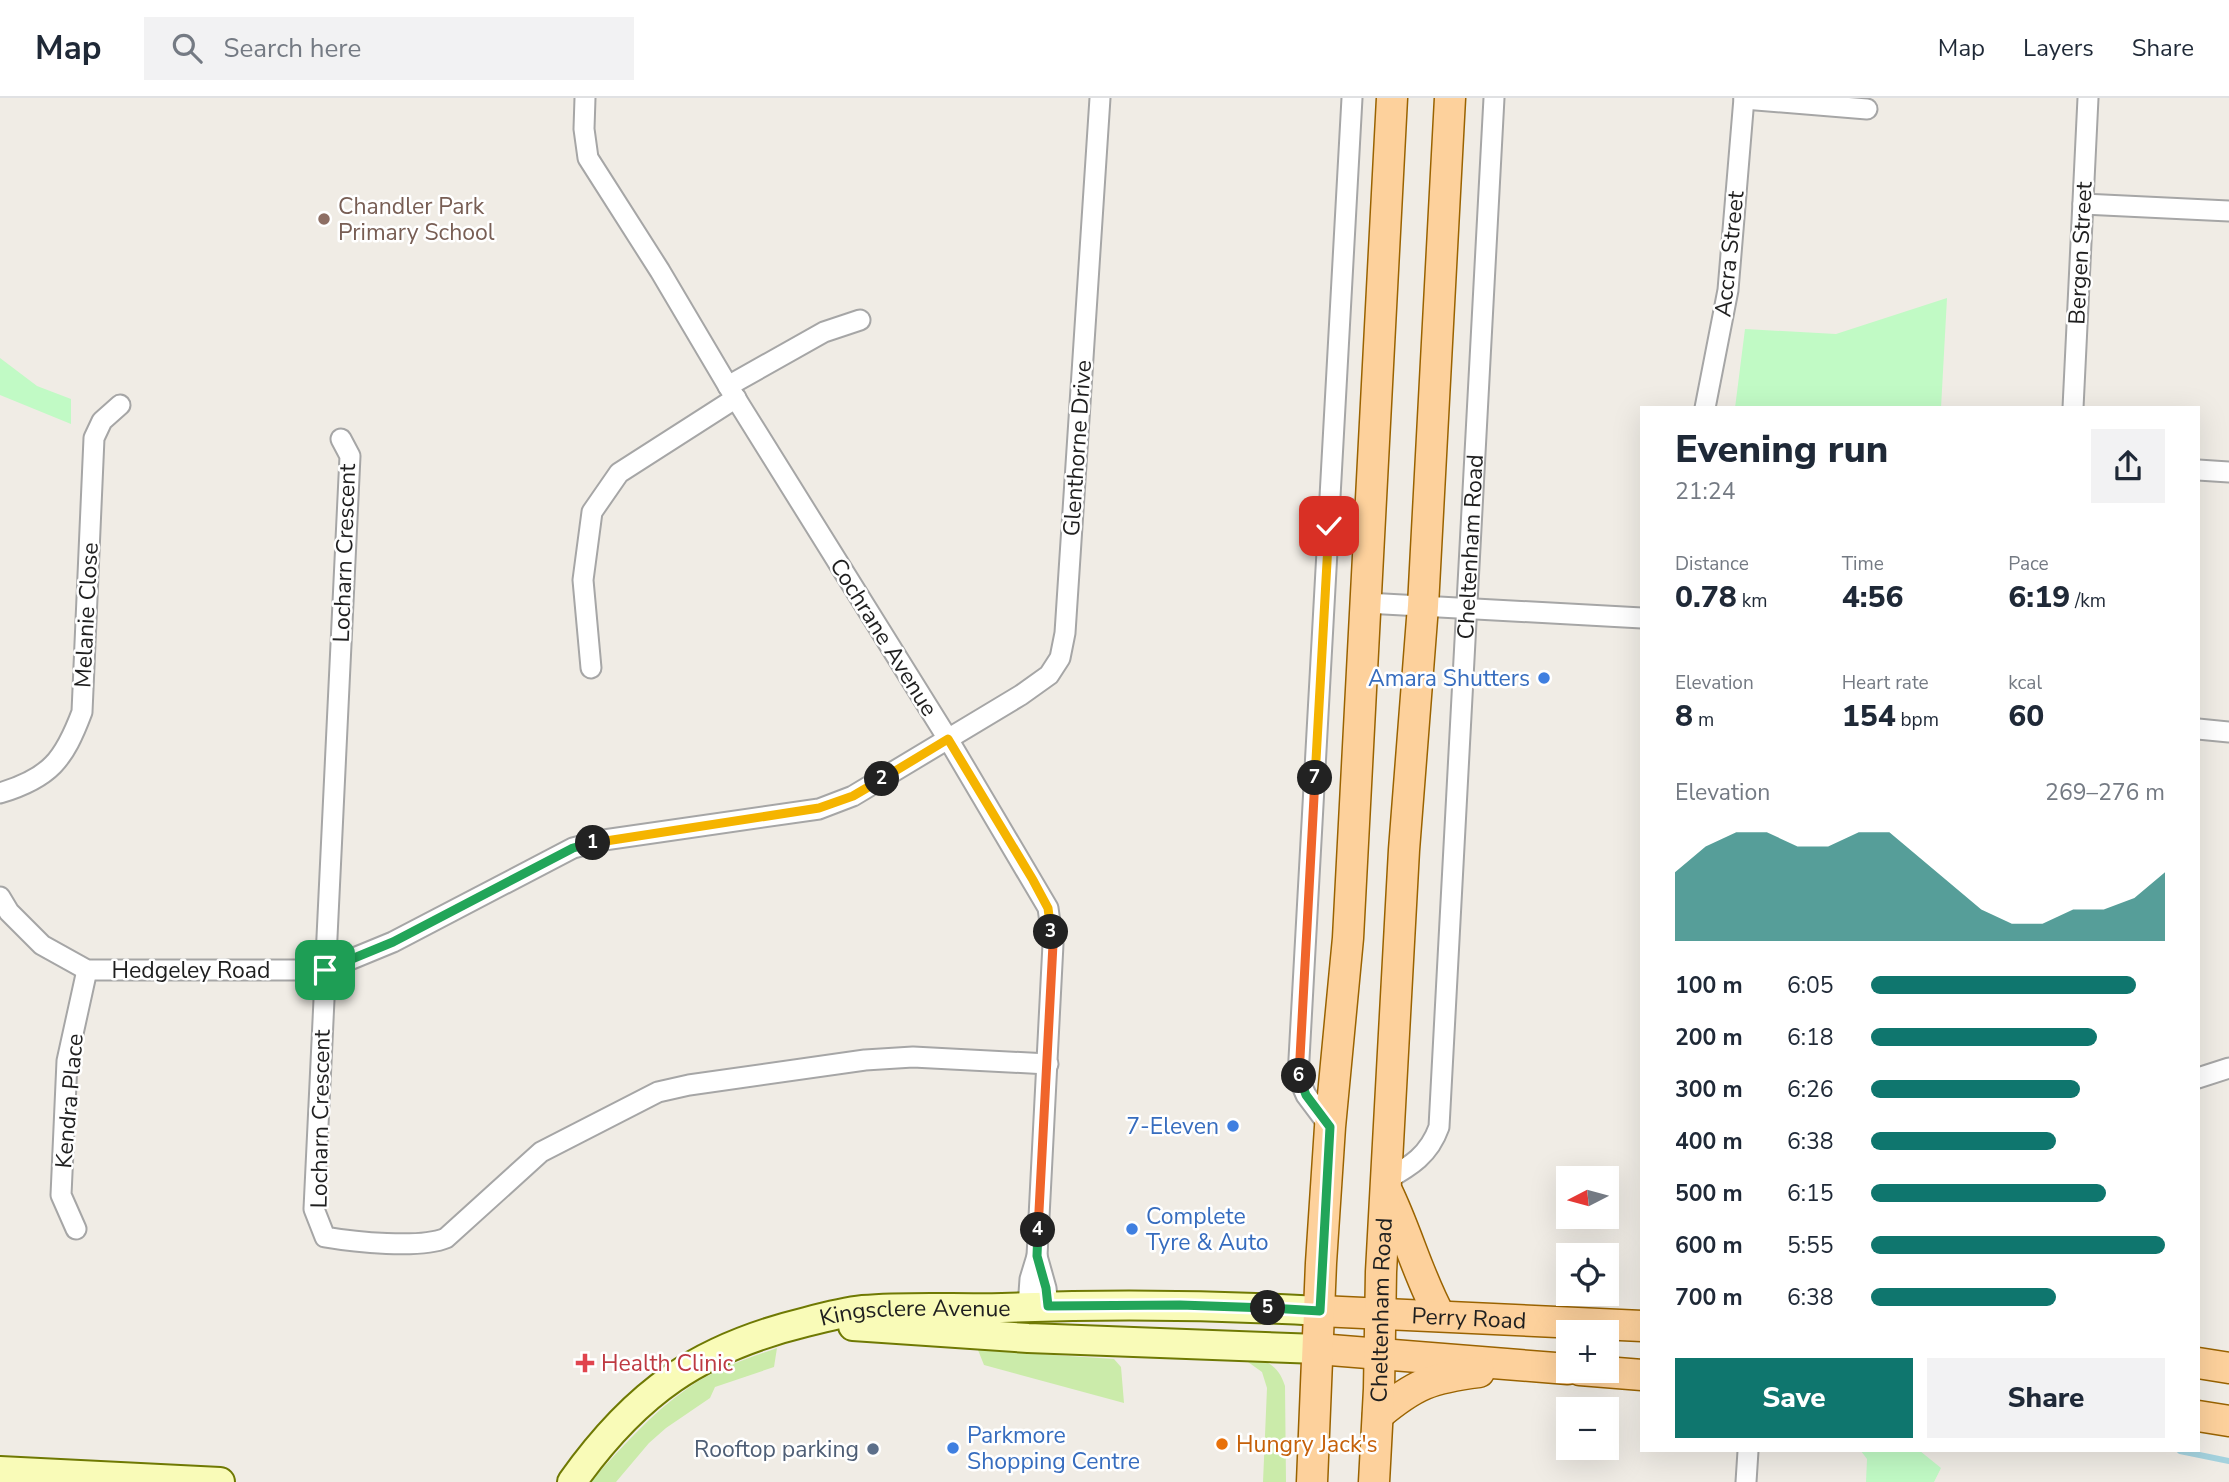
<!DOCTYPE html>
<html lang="en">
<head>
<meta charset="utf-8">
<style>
  body { margin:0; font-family:"Nunito Sans",sans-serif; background:#f2f2f3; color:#1f2937; height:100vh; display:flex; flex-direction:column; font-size:26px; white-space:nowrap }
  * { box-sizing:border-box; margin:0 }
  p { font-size:23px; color:#747a83 }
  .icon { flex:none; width:38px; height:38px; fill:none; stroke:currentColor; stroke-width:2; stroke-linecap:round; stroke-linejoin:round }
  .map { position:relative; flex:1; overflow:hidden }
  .side { position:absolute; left:1640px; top:308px; width:560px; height:1046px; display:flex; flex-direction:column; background:#fff; border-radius:0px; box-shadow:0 7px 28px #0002 }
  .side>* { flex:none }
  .needle { width:46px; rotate:264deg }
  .tools { position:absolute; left:1556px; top:1068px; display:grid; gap:14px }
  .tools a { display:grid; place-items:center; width:63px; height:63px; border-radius:0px; background:#fff; box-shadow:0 7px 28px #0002; font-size:35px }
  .pin { position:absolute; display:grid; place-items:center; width:60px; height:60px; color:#fff; margin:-30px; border-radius:14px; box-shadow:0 4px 10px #0006 }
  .km { position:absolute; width:35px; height:35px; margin:-18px; border-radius:50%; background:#222; color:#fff; font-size:19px; line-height:35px; text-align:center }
  .round { display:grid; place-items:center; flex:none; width:74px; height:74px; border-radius:0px; background:#f2f2f3 }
  .overview { display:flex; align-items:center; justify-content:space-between; height:119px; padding:0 35px }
  h1 { font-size:38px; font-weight:800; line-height:52px }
  .metrics { display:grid; grid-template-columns:repeat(3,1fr); gap:10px; height:119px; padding:7px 35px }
  .metrics div { display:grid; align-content:center }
  .metrics b { font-size:30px; font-weight:800 }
  .metrics small { font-size:19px; font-weight:400 }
  .metrics p { font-size:19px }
  .chart { height:196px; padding:14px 35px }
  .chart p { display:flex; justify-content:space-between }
  .chart svg { width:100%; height:126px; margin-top:7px; fill:#0f766e; opacity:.7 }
  .button { display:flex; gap:14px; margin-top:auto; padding:14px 35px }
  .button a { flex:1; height:80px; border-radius:0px; background:#0f766e; color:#fff; font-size:28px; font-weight:800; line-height:80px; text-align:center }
  .button a+a { background:#f2f2f3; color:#1f2937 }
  ul { padding:0 35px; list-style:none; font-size:23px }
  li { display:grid; grid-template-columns:112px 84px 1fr; align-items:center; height:52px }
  li i { height:18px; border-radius:9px; background:#0f766e }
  header { display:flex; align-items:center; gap:42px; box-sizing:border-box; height:98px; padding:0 35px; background:#fff; border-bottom:2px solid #e0e1e3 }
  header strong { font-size:33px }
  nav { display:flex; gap:38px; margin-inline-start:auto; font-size:24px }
  .search { width:490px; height:63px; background:#f2f2f3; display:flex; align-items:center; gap:18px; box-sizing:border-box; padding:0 24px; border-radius:0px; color:#747a83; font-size:26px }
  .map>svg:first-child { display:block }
  .grass { fill:#cbebaa }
  .park { fill:#c1fac5 }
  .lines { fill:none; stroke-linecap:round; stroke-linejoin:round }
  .stream { stroke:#a4d2de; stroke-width:6 }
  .street-casing { stroke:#a6a6a6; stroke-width:23 }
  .secondary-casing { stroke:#6f7903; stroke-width:32 }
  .primary-casing { stroke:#9a6300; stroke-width:33 }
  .street { stroke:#fff; stroke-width:19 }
  .secondary { stroke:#f9fbb8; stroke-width:28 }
  .primary { stroke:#fdd19c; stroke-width:30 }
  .split-1-casing { stroke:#fff; stroke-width:14 }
  .split-2-casing { stroke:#fff; stroke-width:14 }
  .split-3-casing { stroke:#fff; stroke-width:14 }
  .split-4-casing { stroke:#fff; stroke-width:14 }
  .split-5-casing { stroke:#fff; stroke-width:14 }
  .split-6-casing { stroke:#fff; stroke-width:14 }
  .split-7-casing { stroke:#fff; stroke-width:14 }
  .split-8-casing { stroke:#fff; stroke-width:14 }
  .split-1 { stroke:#22a559; stroke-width:9 }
  .split-2 { stroke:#f5b400; stroke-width:9 }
  .split-3 { stroke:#f5b400; stroke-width:9 }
  .split-4 { stroke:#f0652b; stroke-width:9 }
  .split-5 { stroke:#22a559; stroke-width:9 }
  .split-6 { stroke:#22a559; stroke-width:9 }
  .split-7 { stroke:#f0652b; stroke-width:9 }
  .split-8 { stroke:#f5b400; stroke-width:9 }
  .education-dot { fill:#8d6e63; stroke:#fff; stroke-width:2.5 }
  .shop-dot { fill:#3f7fe0; stroke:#fff; stroke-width:2.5 }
  .health-dot { fill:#e0444e; stroke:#fff; stroke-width:2.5 }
  .food-dot { fill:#e8710a; stroke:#fff; stroke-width:2.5 }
  .service-dot { fill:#5c6f8a; stroke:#fff; stroke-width:2.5 }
  .labels { text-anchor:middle; stroke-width:5; stroke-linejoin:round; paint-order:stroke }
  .education-label { font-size:23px; fill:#785e54; stroke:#fff; text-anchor:start }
  .street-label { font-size:23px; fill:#1f1f1f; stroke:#fff }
  .shop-label { font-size:23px; fill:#366cbe; stroke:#fff; text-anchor:end }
  .health-label { font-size:23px; fill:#be3a42; stroke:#fff; text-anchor:start }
  .food-label { font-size:23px; fill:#c56008; stroke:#fff; text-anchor:start }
  .service-label { font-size:23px; fill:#4e5e75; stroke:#fff; text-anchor:end }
</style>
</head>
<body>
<header>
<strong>Map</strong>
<div class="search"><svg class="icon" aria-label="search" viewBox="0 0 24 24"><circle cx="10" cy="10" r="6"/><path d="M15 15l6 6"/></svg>Search here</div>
<nav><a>Map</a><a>Layers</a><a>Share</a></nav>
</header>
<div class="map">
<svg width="2229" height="1384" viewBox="0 0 2229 1384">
  <rect width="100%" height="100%" fill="#f0ece5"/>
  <g class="grass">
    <path d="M777 1250 774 1269 715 1289 710 1300 666 1330 649 1345 616 1384H590C621 1351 650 1316 688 1290 715 1271 746 1261 777 1250Z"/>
    <polygon points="978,1252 1114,1261 1121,1269 1124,1305 984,1267"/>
    <path d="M1250 1259C1269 1263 1279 1269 1285 1288L1286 1384H1263L1267 1290 1262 1274 1248 1264Z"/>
  </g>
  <g class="park">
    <polygon points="1947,200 1941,310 1735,310 1745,231 1836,236"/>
    <polygon points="0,260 37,288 71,301 71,326 0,297"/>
    <polygon points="1861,1353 1920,1353 1941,1370 1934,1384 1866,1384 1867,1361"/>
  </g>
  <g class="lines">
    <polyline class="stream" points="2180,1353 2229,1363"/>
    <g class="street-casing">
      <g id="street">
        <polyline points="585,0 584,31 588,60 660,173 728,288 948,641 1048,810 1053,846 1037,1158 1030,1181 1028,1209"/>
        <polyline points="1744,1 1867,11"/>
        <polyline points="2083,106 2229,113"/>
        <polyline points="728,288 824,234 860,222"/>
        <polyline points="1705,310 1728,192 1744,0"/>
        <polyline points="2073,310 2088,0"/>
        <path d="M341 341 350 358 314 1111 325 1139C354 1144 420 1151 446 1140L541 1054 658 994 689 987 865 962 913 959 1048 966"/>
        <polyline points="2198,372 2229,374"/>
        <polyline points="1366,505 1642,520"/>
        <polyline points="591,570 583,482 592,414 619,375 736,300"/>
        <polyline points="2198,631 2229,634"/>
        <path d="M0 695C50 680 64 662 82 614L94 340 102 323 120 307"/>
        <polyline points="0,799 9,814 42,847 87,872 325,872 393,844 573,750 604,742 819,711 853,698 1021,597 1049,577 1060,560 1065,535 1100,0"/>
        <polyline points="2198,980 2229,970"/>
        <polyline points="1330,1029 1306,997 1298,979 1352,0"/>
        <path id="s1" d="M1386 1082C1411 1068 1429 1057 1439 1029L1494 0"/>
        <polyline points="76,1131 61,1097 67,963 87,872"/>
        <polyline points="1037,1158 1046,1190 1048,1208"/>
        <polyline points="1746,1384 1748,1353"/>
      </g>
    </g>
    <g class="secondary-casing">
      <g id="secondary">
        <polyline points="853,1228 1028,1240 1318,1251"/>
        <polyline points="0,1373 220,1384"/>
        <path id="s2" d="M572 1384C636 1294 699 1250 806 1224 825 1219 844 1214 863 1212 909 1208 956 1211 1002 1210 1108 1206 1214 1207 1320 1213"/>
      </g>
    </g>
    <g class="primary-casing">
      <g id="primary">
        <path d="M1387 1093C1407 1134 1418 1178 1440 1218"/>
        <path id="s3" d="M1320 1213 1642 1228"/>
        <polyline points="1318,1251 1568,1271"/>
        <polyline points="2198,1265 2229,1270"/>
        <polyline points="1580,1272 1642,1277"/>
        <path d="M1378 1317C1415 1286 1431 1280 1479 1274"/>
        <polyline points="2198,1318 2229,1323"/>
        <polyline points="1312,1384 1321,1165 1330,1029 1348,840 1392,0"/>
        <path id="s4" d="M1374 1384 1379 1291 1381 1174 1404 752 1423 508 1450 0"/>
      </g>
    </g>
    <use href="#street" class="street"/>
    <use href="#secondary" class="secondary"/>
    <use href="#primary" class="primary"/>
  </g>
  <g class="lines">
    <g class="split-1-casing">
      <polyline id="split-1" points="325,872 393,844 573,750 593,745"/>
    </g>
    <g class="split-2-casing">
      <polyline id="split-2" points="593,745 819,710 853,698 882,681"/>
    </g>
    <g class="split-3-casing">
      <polyline id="split-3" points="882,681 948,641 1033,782 1048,810 1051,834"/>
    </g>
    <g class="split-4-casing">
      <polyline id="split-4" points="1038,1132 1053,846 1051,834"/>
    </g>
    <g class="split-5-casing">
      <polyline id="split-5" points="1038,1132 1037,1158 1046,1190 1048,1208 1180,1207 1268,1210"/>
    </g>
    <g class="split-6-casing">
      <polyline id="split-6" points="1268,1210 1320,1213 1330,1029 1306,997 1299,978"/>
    </g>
    <g class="split-7-casing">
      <polyline id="split-7" points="1299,978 1315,680"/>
    </g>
    <g class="split-8-casing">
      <polyline id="split-8" points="1315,680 1329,428"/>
    </g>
    <use href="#split-1" class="split-1"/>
    <use href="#split-2" class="split-2"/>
    <use href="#split-3" class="split-3"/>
    <use href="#split-4" class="split-4"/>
    <use href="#split-5" class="split-5"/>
    <use href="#split-6" class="split-6"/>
    <use href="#split-7" class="split-7"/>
    <use href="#split-8" class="split-8"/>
  </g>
  <circle class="education-dot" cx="324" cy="121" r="7"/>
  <g class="shop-dot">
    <circle cx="1544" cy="580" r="7"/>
    <circle cx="1233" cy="1028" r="7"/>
    <circle cx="1132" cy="1131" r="7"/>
    <circle cx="953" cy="1350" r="7"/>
  </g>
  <path class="health-dot" d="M581.5 1254.5h7v7h7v7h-7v7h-7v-7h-7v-7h7z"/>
  <circle class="food-dot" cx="1222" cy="1346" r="7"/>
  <circle class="service-dot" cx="873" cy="1351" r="7"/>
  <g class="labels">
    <g class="education-label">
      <text x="338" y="116">Chandler Park<tspan x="338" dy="26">Primary School</tspan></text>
    </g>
    <g class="street-label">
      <text transform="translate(2080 155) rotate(-87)" y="8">Bergen Street</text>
      <text transform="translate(1729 156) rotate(-84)" y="8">Accra Street</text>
      <text transform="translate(1077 350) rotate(-86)" y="8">Glenthorne Drive</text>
      <text dy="8" stroke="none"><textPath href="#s1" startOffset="658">Cheltenham Road</textPath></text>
      <text transform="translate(344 455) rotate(-88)" y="8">Locharn Crescent</text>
      <text transform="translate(86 517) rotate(-87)" y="8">Melanie Close</text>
      <text transform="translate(884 539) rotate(58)" y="8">Cochrane Avenue</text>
      <text x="191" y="880">Hedgeley Road</text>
      <text transform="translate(69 1003) rotate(-85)" y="8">Kendra Place</text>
      <text transform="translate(320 1021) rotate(-89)" y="8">Locharn Crescent</text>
      <text dy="8" stroke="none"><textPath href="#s4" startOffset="172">Cheltenham Road</textPath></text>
      <text dy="8" stroke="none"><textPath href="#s2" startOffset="401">Kingsclere Avenue</textPath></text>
      <text dy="8" stroke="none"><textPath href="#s3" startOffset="149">Perry Road</textPath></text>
    </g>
    <g class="shop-label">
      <text x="1530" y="588">Amara Shutters</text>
      <text x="1219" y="1036">7-Eleven</text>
      <text x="1146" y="1126" text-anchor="start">Complete<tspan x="1146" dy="26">Tyre &amp; Auto</tspan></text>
      <text x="967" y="1345" text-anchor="start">Parkmore<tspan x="967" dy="26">Shopping Centre</tspan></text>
    </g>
    <g class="health-label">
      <text x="601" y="1273">Health Clinic</text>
    </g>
    <g class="food-label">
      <text x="1236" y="1354">Hungry Jack's</text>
    </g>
    <g class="service-label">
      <text x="859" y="1359">Rooftop parking</text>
    </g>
  </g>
</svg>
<div class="tools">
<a><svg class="needle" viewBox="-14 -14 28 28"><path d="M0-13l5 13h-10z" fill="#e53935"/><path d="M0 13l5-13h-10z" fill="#747a83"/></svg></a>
<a><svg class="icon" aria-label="locate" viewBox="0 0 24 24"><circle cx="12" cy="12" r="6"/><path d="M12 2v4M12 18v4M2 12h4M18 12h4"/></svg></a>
<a>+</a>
<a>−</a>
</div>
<div class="pin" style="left:325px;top:872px;background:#1e9e55"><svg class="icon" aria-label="arrive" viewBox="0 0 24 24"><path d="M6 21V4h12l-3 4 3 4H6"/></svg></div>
<div class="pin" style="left:1329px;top:428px;background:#d93025"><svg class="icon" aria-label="check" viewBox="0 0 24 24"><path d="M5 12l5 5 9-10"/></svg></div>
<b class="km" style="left:593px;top:745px">1</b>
<b class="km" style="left:882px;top:681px">2</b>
<b class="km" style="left:1051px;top:834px">3</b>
<b class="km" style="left:1038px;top:1132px">4</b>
<b class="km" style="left:1268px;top:1210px">5</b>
<b class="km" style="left:1299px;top:978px">6</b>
<b class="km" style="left:1315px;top:680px">7</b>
<section class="side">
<div class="overview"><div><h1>Evening run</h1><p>21:24</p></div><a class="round"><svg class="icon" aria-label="share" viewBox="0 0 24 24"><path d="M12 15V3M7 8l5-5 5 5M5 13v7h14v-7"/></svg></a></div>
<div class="metrics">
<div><p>Distance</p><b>0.78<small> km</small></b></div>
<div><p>Time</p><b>4:56</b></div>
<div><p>Pace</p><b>6:19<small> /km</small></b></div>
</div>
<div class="metrics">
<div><p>Elevation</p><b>8<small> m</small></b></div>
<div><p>Heart rate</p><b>154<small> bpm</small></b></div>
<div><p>kcal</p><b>60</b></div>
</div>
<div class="chart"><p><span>Elevation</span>269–276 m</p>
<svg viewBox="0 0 160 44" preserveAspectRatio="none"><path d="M0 44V20L10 11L20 6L30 6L40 11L50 11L60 6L70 6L80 15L90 24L100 33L110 38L120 38L130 33L140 33L150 29L160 20V44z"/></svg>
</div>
<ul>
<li><b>100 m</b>6:05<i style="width:90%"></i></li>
<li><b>200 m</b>6:18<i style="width:77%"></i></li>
<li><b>300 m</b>6:26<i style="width:71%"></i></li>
<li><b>400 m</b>6:38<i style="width:63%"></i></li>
<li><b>500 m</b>6:15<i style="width:80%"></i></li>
<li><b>600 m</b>5:55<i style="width:100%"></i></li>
<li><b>700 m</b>6:38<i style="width:63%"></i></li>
</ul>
<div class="button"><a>Save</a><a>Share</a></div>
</section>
</div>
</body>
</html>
